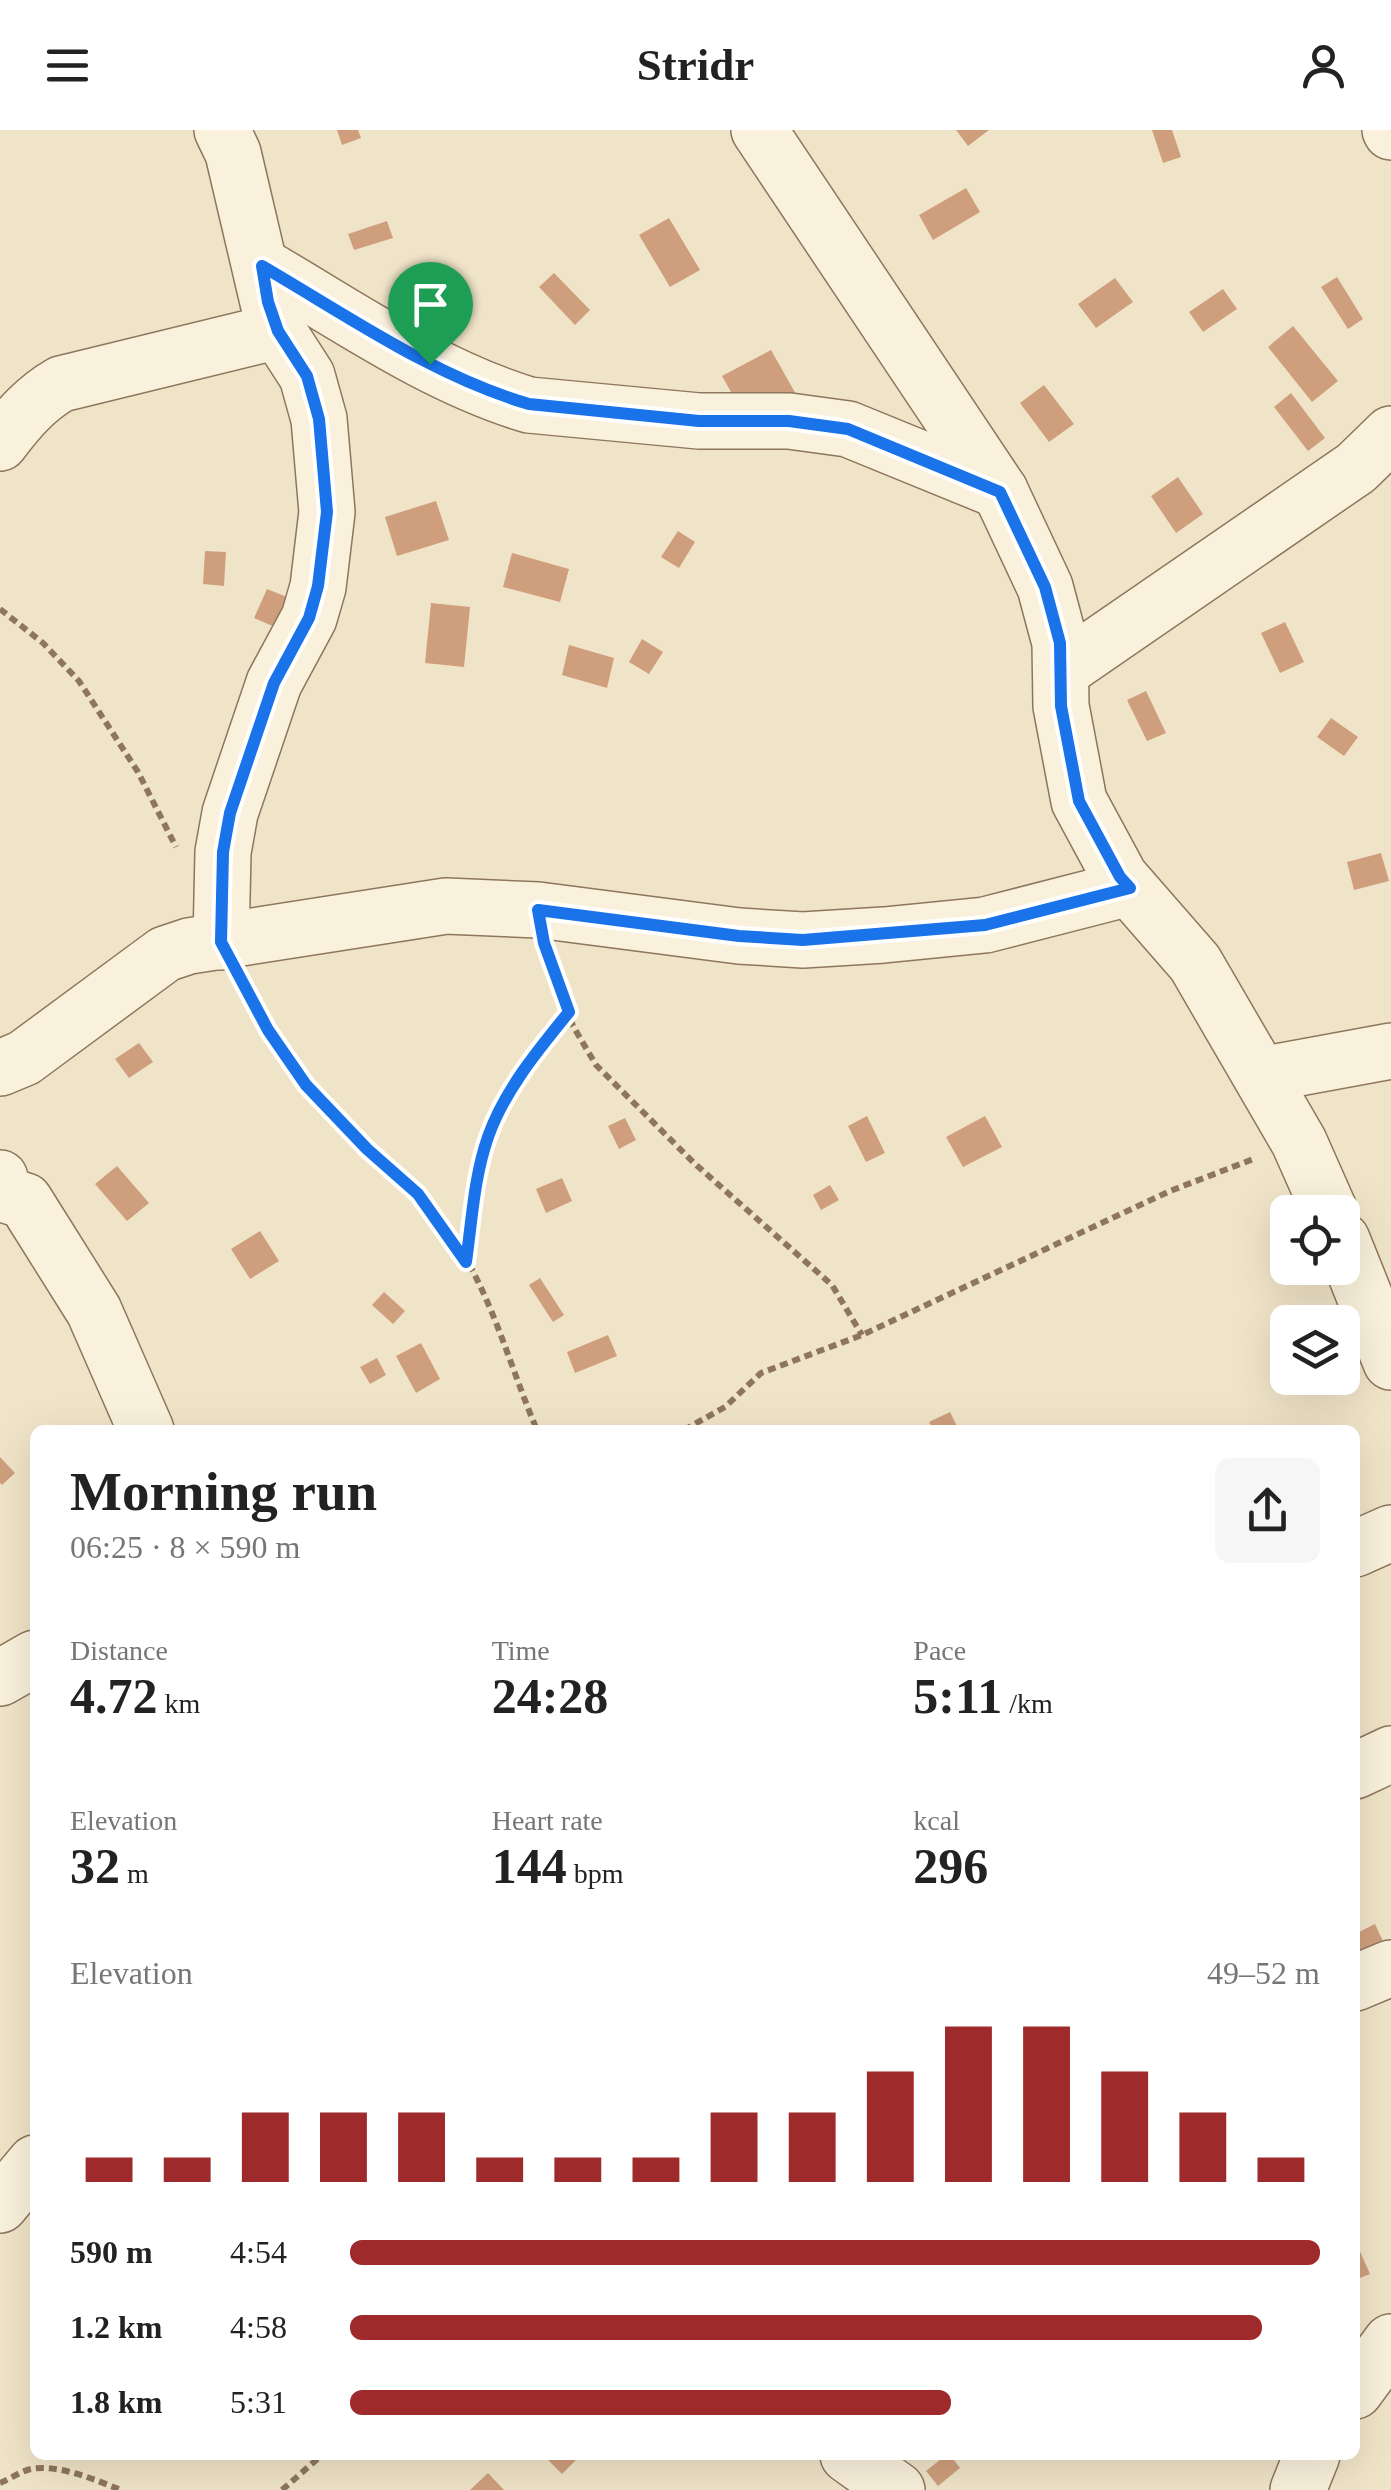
<!DOCTYPE html>
<html lang="en">
<head>
<meta charset="utf-8">
<style>
  body { margin:0; font-family:Georgia,serif; background:#f6f6f6; color:#222; height:100vh; display:flex; flex-direction:column; font-size:38px; white-space:nowrap }
  * { box-sizing:border-box; margin:0 }
  p { font-size:32px; color:#767676 }
  .icon { flex:none; width:55px; height:55px; fill:none; stroke:currentColor; stroke-width:2; stroke-linecap:round; stroke-linejoin:round }
  .map { position:relative; flex:1; overflow:hidden }
  .side { position:absolute; left:30px; top:1295px; width:1330px; height:1035px; display:flex; flex-direction:column; background:#fff; border-radius:15px; box-shadow:0 10px 40px #0002 }
  .side>* { flex:none }
  .controls { position:absolute; left:1270px; top:1065px; display:grid; gap:20px }
  .controls a { display:grid; place-items:center; width:90px; height:90px; border-radius:15px; background:#fff; box-shadow:0 10px 40px #0002; font-size:50px }
  .pin { position:absolute; display:grid; place-items:center; width:85px; height:85px; color:#fff; margin:-102px -42px; border-radius:50% 50% 50% 0; rotate:-45deg; box-shadow:0 0 10px #0007 }
  .pin .icon { rotate:45deg }
  .round { display:grid; place-items:center; flex:none; width:105px; height:105px; border-radius:15px; background:#f6f6f6 }
  .head { display:flex; align-items:center; justify-content:space-between; height:170px; padding:0 40px }
  h1 { font-size:55px; font-weight:600; line-height:75px }
  .figures { display:grid; grid-template-columns:repeat(3,1fr); gap:15px; height:170px; padding:10px 40px }
  .figures div { display:grid; align-content:center }
  .figures b { font-size:50px; font-weight:600 }
  .figures small { font-size:28px; font-weight:400 }
  .figures p { font-size:28px }
  .chart { height:280px; padding:20px 40px }
  .chart p { display:flex; justify-content:space-between }
  .chart svg { width:100%; height:180px; margin-top:10px; stroke:#9e2a2b; stroke-width:6 }
  ul { padding:0 40px; list-style:none; font-size:32px }
  li { display:grid; grid-template-columns:160px 120px 1fr; align-items:center; height:75px }
  li i { height:25px; border-radius:12px; background:#9e2a2b }
  header { display:flex; justify-content:space-between; align-items:center; height:130px; padding:0 40px; background:#fff; font-size:45px; font-weight:600 }
  .map>svg:first-child { display:block }
  .building { fill:#cf9f7d }
  .lines { fill:none; stroke-linecap:round; stroke-linejoin:round }
  .minor-casing { stroke:#8d765c; stroke-width:58 }
  .path { stroke:#8d765c; stroke-width:6; stroke-dasharray:8 5; stroke-linecap:butt }
  .minor { stroke:#faf1dc; stroke-width:55 }
  .route-casing { stroke:#fff; stroke-width:20 }
  .route { stroke:#1a73e8; stroke-width:12 }
</style>
</head>
<body>
<header><svg class="icon" aria-label="menu" viewBox="0 0 24 24"><path d="M4 6h16M4 12h16M4 18h16"/></svg>Stridr<svg class="icon" aria-label="person" viewBox="0 0 24 24"><circle cx="12" cy="8" r="4"/><path d="M4 21q1-7 8-7t8 7"/></svg></header>
<div class="map">
<svg width="1391" height="2360" viewBox="0 0 1391 2360">
  <rect width="100%" height="100%" fill="#f0e4c8"/>
  <g class="building">
    <polygon points="337,0 358,0 361,8 342,15"/>
    <polygon points="956,0 989,0 968,16"/>
    <polygon points="1152,0 1172,0 1181,27 1163,33"/>
    <polygon points="966,58 980,82 933,110 919,85"/>
    <polygon points="669,88 700,140 670,157 639,105"/>
    <polygon points="387,91 393,108 354,120 348,104"/>
    <polygon points="554,143 590,180 575,195 539,157"/>
    <polygon points="1337,147 1363,189 1348,199 1321,157"/>
    <polygon points="1115,148 1133,172 1096,198 1078,174"/>
    <polygon points="1223,159 1237,179 1203,202 1189,182"/>
    <polygon points="1293,196 1338,251 1312,272 1268,217"/>
    <polygon points="771,220 797,266 748,292 722,246"/>
    <polygon points="1044,255 1074,294 1049,312 1020,273"/>
    <polygon points="1291,263 1325,308 1308,321 1274,277"/>
    <polygon points="1178,347 1203,384 1176,403 1151,366"/>
    <polygon points="436,371 449,410 397,426 385,387"/>
    <polygon points="678,401 695,412 679,438 661,427"/>
    <polygon points="205,421 226,422 224,456 203,454"/>
    <polygon points="512,423 569,439 560,472 503,457"/>
    <polygon points="267,459 287,467 275,497 254,488"/>
    <polygon points="431,473 470,477 464,537 425,533"/>
    <polygon points="1285,492 1304,532 1280,543 1261,503"/>
    <polygon points="642,509 663,522 649,544 629,532"/>
    <polygon points="569,515 614,528 607,558 562,545"/>
    <polygon points="1146,561 1166,603 1147,611 1127,570"/>
    <polygon points="1331,588 1358,607 1344,626 1317,607"/>
    <polygon points="1381,723 1389,751 1354,760 1347,732"/>
    <polygon points="139,913 153,932 129,948 115,929"/>
    <polygon points="867,986 885,1023 866,1032 848,996"/>
    <polygon points="985,986 1002,1017 963,1037 946,1007"/>
    <polygon points="625,988 636,1010 619,1019 608,996"/>
    <polygon points="117,1036 149,1073 127,1091 95,1054"/>
    <polygon points="562,1048 572,1071 546,1083 536,1059"/>
    <polygon points="830,1055 839,1070 821,1080 813,1065"/>
    <polygon points="260,1101 279,1131 250,1149 231,1119"/>
    <polygon points="540,1148 564,1185 553,1192 529,1155"/>
    <polygon points="384,1162 405,1181 393,1194 372,1175"/>
    <polygon points="608,1205 617,1226 575,1243 567,1222"/>
    <polygon points="421,1213 440,1249 416,1263 396,1226"/>
    <polygon points="377,1228 386,1245 370,1254 360,1237"/>
    <polygon points="950,1282 959,1300 933,1300 929,1292"/>
    <polygon points="0,1327 15,1343 2,1355 0,1353"/>
    <polygon points="1375,1794 1387,1820 1355,1835 1355,1804"/>
    <polygon points="1355,2110 1370,2144 1355,2150"/>
    <polygon points="543,2325 581,2325 562,2344"/>
    <polygon points="946,2325 950,2325 960,2338 938,2356 926,2341"/>
    <polygon points="488,2343 504,2360 470,2360"/>
  </g>
  <g class="lines">
    <g class="minor-casing">
      <g id="minor">
        <polyline points="759,0 1000,361 1045,457 1060,513 1061,576 1079,671 1120,747 1195,833 1299,1012 1330,1082"/>
        <polyline points="1390,0 1391,2"/>
        <path d="M262 136C348 186 433 246 529 275L699 291H789L848 299 1000 361"/>
        <path d="M0 313C18 289 35 269 61 254L278 201"/>
        <polyline points="1061,541 1356,338 1391,304"/>
        <polyline points="221,812 223,722 230,683 274,553 309,488 318,457 327,382 319,289 307,246 278,201 268,172 233,23 222,0"/>
        <polyline points="0,938 24,928 165,824 189,816 446,776 538,780 739,806 803,810 884,805 985,795 1129,758"/>
        <polyline points="1261,945 1391,921"/>
        <polyline points="0,1048 3,1064 25,1071 94,1181 146,1300"/>
        <polyline points="1342,1110 1391,1232"/>
        <polyline points="1355,1419 1391,1403"/>
        <polyline points="0,1548 35,1528"/>
        <polyline points="1355,1641 1391,1624"/>
        <polyline points="1355,1853 1391,1838"/>
        <polyline points="0,2075 35,2033"/>
        <polyline points="1355,2261 1391,2212"/>
        <polyline points="848,2325 897,2360"/>
        <polyline points="1298,2360 1312,2325"/>
      </g>
    </g>
    <g class="path">
      <polyline points="0,479 43,513 79,551 138,642 176,717"/>
      <polyline points="550,827 573,896 596,935 694,1033 832,1155 862,1205"/>
      <path d="M243 852C262 888 281 925 307 956 353 1011 414 1051 455 1111 493 1168 510 1237 537 1300"/>
      <path d="M466 1130C472 1089 474 1046 488 1007 505 961 538 919 569 882"/>
      <polyline points="684,1300 725,1277 761,1243 862,1205 1170,1061 1256,1028"/>
      <path d="M0 2353C10 2349 21 2341 31 2339 60 2334 95 2350 121 2360"/>
      <polyline points="282,2360 322,2325"/>
    </g>
    <use href="#minor" class="minor"/>
  </g>
  <g class="lines">
    <g class="route-casing">
      <path id="route" d="M262 136C348 186 433 246 529 274L699 291H789L848 299 1000 362 1045 457 1060 513 1061 576 1079 671 1120 747 1130 758 985 795 803 810 739 806 538 780 544 813 569 882C538 920 504 961 488 1007 474 1047 472 1090 466 1132L418 1064 367 1019 306 955 268 900 221 812 223 722 230 683 274 553 309 488 318 456 327 382 319 289 307 246 278 201 268 172Z"/>
    </g>
    <use href="#route" class="route"/>
  </g>
</svg>
<div class="controls">
<a><svg class="icon" aria-label="locate" viewBox="0 0 24 24"><circle cx="12" cy="12" r="6"/><path d="M12 2v4M12 18v4M2 12h4M18 12h4"/></svg></a>
<a><svg class="icon" aria-label="layers" viewBox="0 0 24 24"><path d="M12 4l9 5-9 5-9-5zM3 14l9 5 9-5"/></svg></a>
</div>
<div class="pin" style="left:430px;top:234px;background:#1e9e55"><svg class="icon" aria-label="arrive" viewBox="0 0 24 24"><path d="M6 21V4h12l-3 4 3 4H6"/></svg></div>
<section class="side">
<div class="head"><div><h1>Morning run</h1><p>06:25 · 8 × 590 m</p></div><a class="round"><svg class="icon" aria-label="share" viewBox="0 0 24 24"><path d="M12 15V3M7 8l5-5 5 5M5 13v7h14v-7"/></svg></a></div>
<div class="figures">
<div><p>Distance</p><b>4.72<small> km</small></b></div>
<div><p>Time</p><b>24:28</b></div>
<div><p>Pace</p><b>5:11<small> /km</small></b></div>
</div>
<div class="figures">
<div><p>Elevation</p><b>32<small> m</small></b></div>
<div><p>Heart rate</p><b>144<small> bpm</small></b></div>
<div><p>kcal</p><b>296</b></div>
</div>
<div class="chart"><p><span>Elevation</span>49–52 m</p>
<svg viewBox="0 0 160 44" preserveAspectRatio="none"><path d="M5 44V38M15 44V38M25 44V27M35 44V27M45 44V27M55 44V38M65 44V38M75 44V38M85 44V27M95 44V27M105 44V17M115 44V6M125 44V6M135 44V17M145 44V27M155 44V38"/></svg>
</div>
<ul>
<li><b>590 m</b>4:54<i style="width:100%"></i></li>
<li><b>1.2 km</b>4:58<i style="width:94%"></i></li>
<li><b>1.8 km</b>5:31<i style="width:62%"></i></li>
</ul>
</section>
</div>
</body>
</html>
